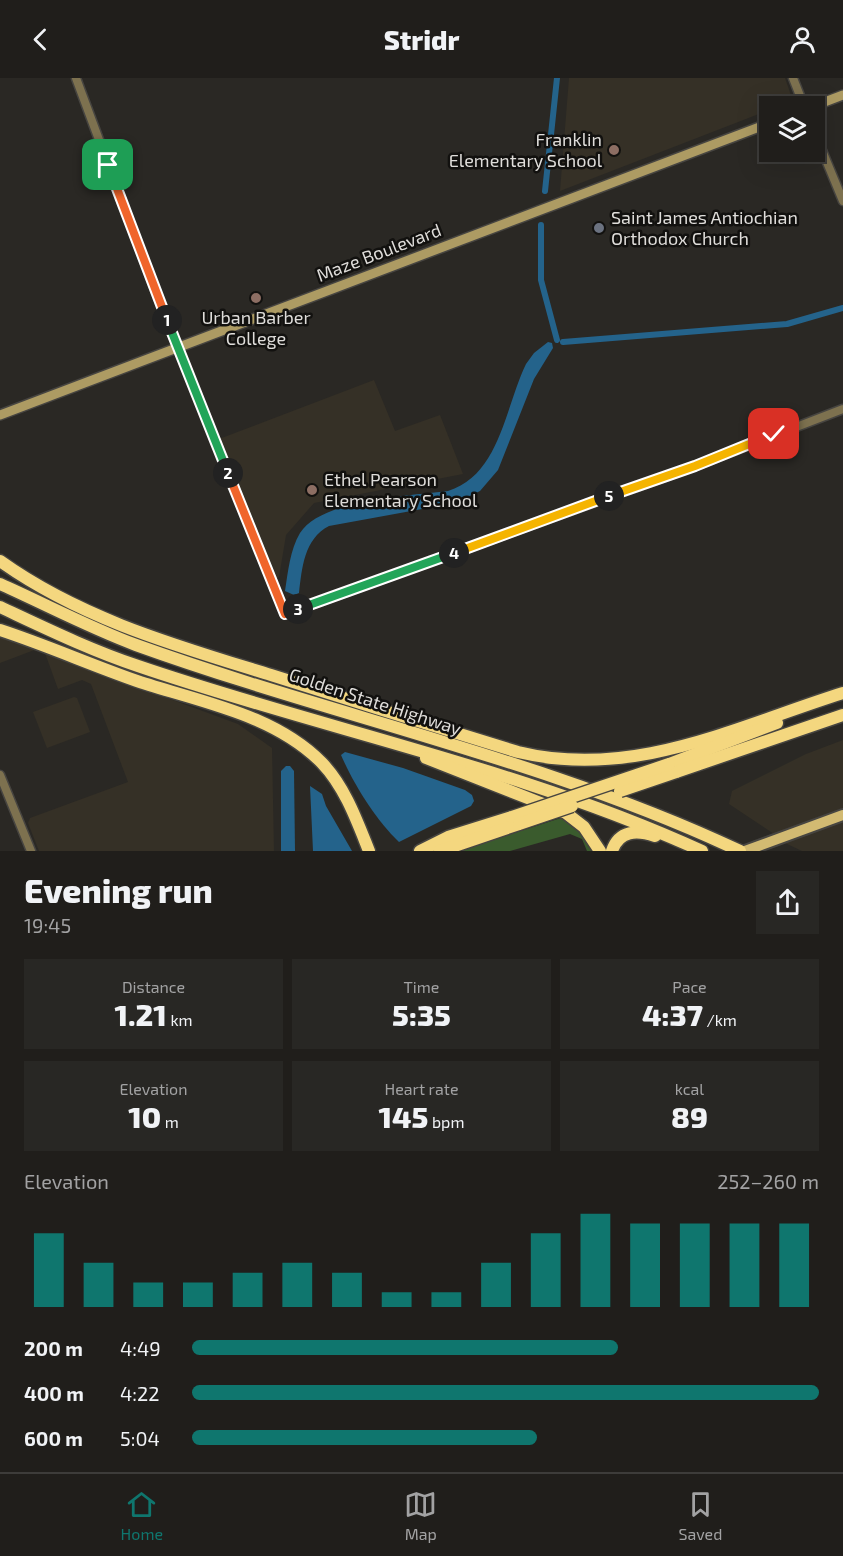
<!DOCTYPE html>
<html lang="en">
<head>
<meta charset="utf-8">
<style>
  body { margin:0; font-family:"Exo 2",sans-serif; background:#282724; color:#f1f3f6; height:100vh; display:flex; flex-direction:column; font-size:22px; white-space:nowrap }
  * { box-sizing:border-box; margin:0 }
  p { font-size:20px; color:#a2a2a3 }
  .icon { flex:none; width:33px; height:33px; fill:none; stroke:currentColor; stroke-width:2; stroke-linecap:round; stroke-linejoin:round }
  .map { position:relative; height:773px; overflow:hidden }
  .drawer { display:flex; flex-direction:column; background:#201e1b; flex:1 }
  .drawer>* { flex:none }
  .controls { position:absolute; left:759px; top:18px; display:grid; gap:12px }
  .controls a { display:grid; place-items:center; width:66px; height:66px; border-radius:0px; background:#201e1b; box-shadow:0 6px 24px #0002,0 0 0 2px #3d3c3a; font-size:30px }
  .pin { position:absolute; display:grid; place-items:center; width:51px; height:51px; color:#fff; margin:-26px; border-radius:12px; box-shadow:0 3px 9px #0006 }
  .km { position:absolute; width:30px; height:30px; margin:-15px; border-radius:50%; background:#222; color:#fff; font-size:16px; line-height:30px; text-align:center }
  .round { display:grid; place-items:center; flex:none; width:63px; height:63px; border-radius:0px; background:#282724 }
  .overview { display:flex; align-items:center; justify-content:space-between; height:102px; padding:0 24px }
  h1 { font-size:33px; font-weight:800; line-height:45px }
  .figures { display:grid; grid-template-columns:repeat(3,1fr); gap:9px; height:102px; padding:6px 24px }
  .figures div { display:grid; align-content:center; border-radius:0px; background:#282724; text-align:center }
  .figures b { font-size:30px; font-weight:800 }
  .figures small { font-size:16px; font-weight:400 }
  .figures p { font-size:16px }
  .chart { height:168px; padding:12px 24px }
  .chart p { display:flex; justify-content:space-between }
  .chart svg { width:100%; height:108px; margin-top:6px; stroke:#0f766e; stroke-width:6 }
  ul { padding:0 24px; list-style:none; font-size:20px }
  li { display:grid; grid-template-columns:96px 72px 1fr; align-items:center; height:45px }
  li i { height:15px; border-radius:8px; background:#0f766e }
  header { display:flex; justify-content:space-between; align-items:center; height:78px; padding:0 24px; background:#201e1b; font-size:27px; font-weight:800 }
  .tabs { display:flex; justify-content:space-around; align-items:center; height:84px; border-top:2px solid #3d3c3a; background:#201e1b; font-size:16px; color:#a2a2a3 }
  .tabs a { display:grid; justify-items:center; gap:3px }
  .tabs .active { color:#0f766e }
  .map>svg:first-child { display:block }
  .built { fill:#353026 }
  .green { fill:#3a5b2d }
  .water { fill:#24638b }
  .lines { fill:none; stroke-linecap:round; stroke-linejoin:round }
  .canal { stroke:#24638b; stroke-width:6 }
  .tertiary-casing { stroke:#474541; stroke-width:11 }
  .secondary-casing { stroke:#474541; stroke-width:12 }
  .primary-casing { stroke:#474541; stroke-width:14 }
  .motorway-casing { stroke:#474541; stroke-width:15 }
  .tertiary { stroke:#7d714f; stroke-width:8 }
  .secondary { stroke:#ad9b63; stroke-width:9 }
  .primary { stroke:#d2ba72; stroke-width:10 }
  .motorway { stroke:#f4d77f; stroke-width:12 }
  .motorway-bridge-casing { stroke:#474541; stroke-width:15; stroke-linecap:butt }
  .motorway-bridge { stroke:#f4d77f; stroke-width:12 }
  .split-1-casing { stroke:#fff; stroke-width:12 }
  .split-2-casing { stroke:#fff; stroke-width:12 }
  .split-3-casing { stroke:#fff; stroke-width:12 }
  .split-4-casing { stroke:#fff; stroke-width:12 }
  .split-5-casing { stroke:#fff; stroke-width:12 }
  .split-6-casing { stroke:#fff; stroke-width:12 }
  .split-1 { stroke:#f0652b; stroke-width:8 }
  .split-2 { stroke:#22a559; stroke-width:8 }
  .split-3 { stroke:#f0652b; stroke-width:8 }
  .split-4 { stroke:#22a559; stroke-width:8 }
  .split-5 { stroke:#f5b400; stroke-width:8 }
  .split-6 { stroke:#f5b400; stroke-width:8 }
  .education-dot { fill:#8d6e63; stroke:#12110f; stroke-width:2 }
  .worship-dot { fill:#6b7280; stroke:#12110f; stroke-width:2 }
  .labels { text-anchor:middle; stroke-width:5; stroke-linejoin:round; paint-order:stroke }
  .poi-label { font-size:18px; fill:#dfddda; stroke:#12110f; text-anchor:start }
  .street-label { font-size:18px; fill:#dfddda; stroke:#12110f }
</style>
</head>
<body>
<header><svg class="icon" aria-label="back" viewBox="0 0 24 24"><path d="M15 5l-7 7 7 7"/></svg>Stridr<svg class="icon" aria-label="person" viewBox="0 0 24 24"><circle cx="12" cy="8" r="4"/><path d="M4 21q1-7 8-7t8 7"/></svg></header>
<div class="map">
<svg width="843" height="773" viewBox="0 0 843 773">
  <rect width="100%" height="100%" fill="#2a2824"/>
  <g class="built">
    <polygon points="569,0 785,0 793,23 770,28 769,32 560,113"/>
    <polygon points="374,302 395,353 440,337 463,396 314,425 286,457 279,499 274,502 219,361"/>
    <polygon points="0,559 37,571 0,585"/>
    <polygon points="45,575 238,646 272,670 274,773 39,773 28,745 30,740 128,704 91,606 82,602 58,611"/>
    <polygon points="74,619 77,620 90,654 47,670 33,634"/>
    <polygon points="843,662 843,730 774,756 729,726 732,713 806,676"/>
    <polygon points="843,743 843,773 802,773 785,765"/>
  </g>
  <polygon class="green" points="564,739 581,753 594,773 587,773 582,761 570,756 510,773 458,773"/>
  <g class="water">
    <path d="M548 264 552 265 553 270 534 301 498 392 480 413 455 425 329 448C304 461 302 490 299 515L294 517 285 513C288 494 290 472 300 455 322 421 409 418 448 413 500 397 505 329 526 286L534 275Z"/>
    <path d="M345 674 403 690 465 712 472 717 474 723 471 728 399 764C376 742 354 707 341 677Z"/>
    <polygon points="286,688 290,688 294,693 295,773 281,773 281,693"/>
    <polygon points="310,708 322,716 326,728 352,773 313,773"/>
  </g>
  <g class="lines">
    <g class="canal">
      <polyline points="545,113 557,0"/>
      <polyline points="541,147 541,202 557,262"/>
      <polyline points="563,264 787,246 843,230"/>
    </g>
    <g class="tertiary-casing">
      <g id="tertiary">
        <polyline points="76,0 161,228 285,536 695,388 843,331"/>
        <polyline points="793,0 804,28"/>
        <polyline points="814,53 843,123"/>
        <polyline points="0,697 31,773"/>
      </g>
    </g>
    <g class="secondary-casing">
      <g id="secondary">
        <polyline points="814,28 843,17"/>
        <polyline points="0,337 770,45"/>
      </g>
    </g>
    <g class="primary-casing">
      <polyline id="primary" points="745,773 843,737"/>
    </g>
    <g class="motorway-casing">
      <g id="motorway">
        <path d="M0 483C81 541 177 568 271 597 353 623 436 649 518 674 633 702 735 649 843 615"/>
        <path d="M0 506C45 526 90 550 136 567 336 639 547 682 740 773"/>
        <path d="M0 529C45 550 90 572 138 588 325 652 521 690 702 773"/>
        <path d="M0 552C46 567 91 587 137 603 200 624 274 636 322 685 345 709 357 743 369 773"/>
        <polyline points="426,680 566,735 584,749 600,773"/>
        <polyline points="669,686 777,645"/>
        <polyline points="676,694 843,637"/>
        <polyline points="420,773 448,759 512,739"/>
        <polyline points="440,773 519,746"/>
        <path d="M612 773C619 752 637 752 655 758"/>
      </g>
    </g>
    <use href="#tertiary" class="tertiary"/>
    <use href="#secondary" class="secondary"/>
    <use href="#primary" class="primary"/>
    <use href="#motorway" class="motorway"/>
    <g class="motorway-bridge-casing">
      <g id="motorway-bridge">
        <polyline points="620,713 676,694"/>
        <polyline points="512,739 669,686"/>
        <polyline points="519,746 572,728"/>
      </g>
    </g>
    <use href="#motorway-bridge" class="motorway-bridge"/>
  </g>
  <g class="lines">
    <g class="split-1-casing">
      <polyline id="split-1" points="108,87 167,242"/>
    </g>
    <g class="split-2-casing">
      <polyline id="split-2" points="167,242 228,395"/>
    </g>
    <g class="split-3-casing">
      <polyline id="split-3" points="228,395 285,536 298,531"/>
    </g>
    <g class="split-4-casing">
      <polyline id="split-4" points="298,531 454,475"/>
    </g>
    <g class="split-5-casing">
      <polyline id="split-5" points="454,475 609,418"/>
    </g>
    <g class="split-6-casing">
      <polyline id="split-6" points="609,418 695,388 774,356"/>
    </g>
    <use href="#split-1" class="split-1"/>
    <use href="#split-2" class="split-2"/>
    <use href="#split-3" class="split-3"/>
    <use href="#split-4" class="split-4"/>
    <use href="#split-5" class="split-5"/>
    <use href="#split-6" class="split-6"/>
  </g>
  <g class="education-dot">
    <circle cx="614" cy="72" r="6"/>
    <circle cx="256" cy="220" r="6"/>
    <circle cx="312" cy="412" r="6"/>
  </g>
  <circle class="worship-dot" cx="599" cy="150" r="6"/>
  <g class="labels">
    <g class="poi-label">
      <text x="602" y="68" text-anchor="end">Franklin<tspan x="602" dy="21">Elementary School</tspan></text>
      <text x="611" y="146">Saint James Antiochian<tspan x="611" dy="21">Orthodox Church</tspan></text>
      <text x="256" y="246" text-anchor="middle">Urban Barber<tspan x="256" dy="21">College</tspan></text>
      <text x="324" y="408">Ethel Pearson<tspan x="324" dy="21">Elementary School</tspan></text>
    </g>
    <g class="street-label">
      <text transform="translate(379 175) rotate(-21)" y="6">Maze Boulevard</text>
      <text transform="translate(375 624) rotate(18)" y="6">Golden State Highway</text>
    </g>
  </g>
</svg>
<div class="controls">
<a><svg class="icon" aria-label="layers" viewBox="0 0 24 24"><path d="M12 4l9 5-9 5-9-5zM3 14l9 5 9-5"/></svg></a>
</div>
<div class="pin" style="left:108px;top:87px;background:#1e9e55"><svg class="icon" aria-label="arrive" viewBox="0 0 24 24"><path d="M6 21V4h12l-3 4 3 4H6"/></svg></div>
<div class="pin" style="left:774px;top:356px;background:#d93025"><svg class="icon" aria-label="check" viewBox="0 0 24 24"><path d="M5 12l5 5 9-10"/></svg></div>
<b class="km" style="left:167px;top:242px">1</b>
<b class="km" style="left:228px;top:395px">2</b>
<b class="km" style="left:298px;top:531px">3</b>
<b class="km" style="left:454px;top:475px">4</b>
<b class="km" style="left:609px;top:418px">5</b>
</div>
<section class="drawer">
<div class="overview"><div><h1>Evening run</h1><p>19:45</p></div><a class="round"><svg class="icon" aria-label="share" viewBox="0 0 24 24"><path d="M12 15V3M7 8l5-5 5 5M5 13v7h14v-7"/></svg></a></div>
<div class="figures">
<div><p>Distance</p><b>1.21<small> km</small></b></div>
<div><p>Time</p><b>5:35</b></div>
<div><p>Pace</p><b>4:37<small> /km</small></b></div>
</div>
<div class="figures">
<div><p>Elevation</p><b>10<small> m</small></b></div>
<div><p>Heart rate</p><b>145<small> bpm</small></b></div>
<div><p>kcal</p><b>89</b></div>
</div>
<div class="chart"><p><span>Elevation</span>252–260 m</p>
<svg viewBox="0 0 160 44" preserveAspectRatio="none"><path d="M5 44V14M15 44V26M25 44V34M35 44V34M45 44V30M55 44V26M65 44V30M75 44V38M85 44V38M95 44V26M105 44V14M115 44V6M125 44V10M135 44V10M145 44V10M155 44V10"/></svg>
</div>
<ul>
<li><b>200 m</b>4:49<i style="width:68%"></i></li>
<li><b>400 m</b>4:22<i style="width:100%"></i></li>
<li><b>600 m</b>5:04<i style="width:55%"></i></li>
</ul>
</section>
<nav class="tabs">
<a class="active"><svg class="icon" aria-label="home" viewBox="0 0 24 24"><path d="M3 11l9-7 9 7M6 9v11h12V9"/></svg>Home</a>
<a><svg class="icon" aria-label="map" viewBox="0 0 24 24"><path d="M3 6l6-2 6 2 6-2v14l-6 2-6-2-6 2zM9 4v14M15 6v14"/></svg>Map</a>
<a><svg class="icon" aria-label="saved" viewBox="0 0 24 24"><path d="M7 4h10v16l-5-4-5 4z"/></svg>Saved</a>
</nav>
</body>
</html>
